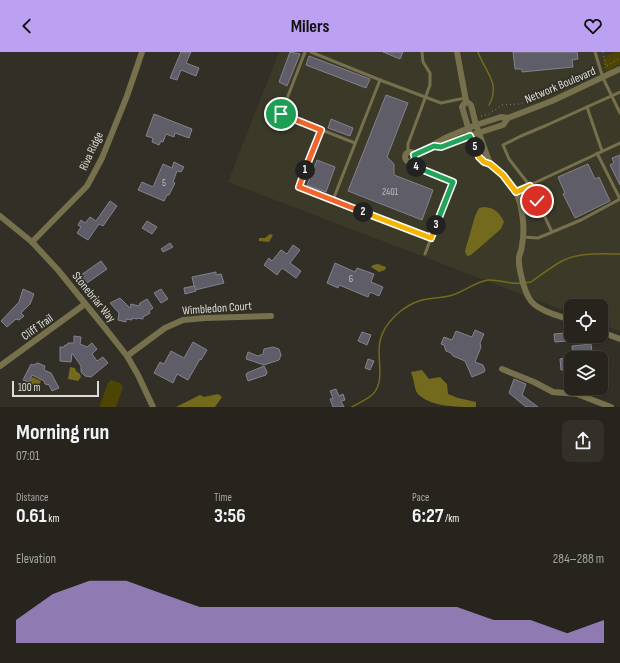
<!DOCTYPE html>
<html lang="en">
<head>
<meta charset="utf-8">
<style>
  body { margin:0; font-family:"Sofia Sans Condensed",sans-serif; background:#323029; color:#f1f3f6; height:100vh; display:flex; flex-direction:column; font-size:15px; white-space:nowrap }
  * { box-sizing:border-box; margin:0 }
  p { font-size:13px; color:#a4a4a3 }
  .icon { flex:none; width:22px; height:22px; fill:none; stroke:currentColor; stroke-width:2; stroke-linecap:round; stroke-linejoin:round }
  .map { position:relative; height:355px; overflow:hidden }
  .details { display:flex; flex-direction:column; background:#26241c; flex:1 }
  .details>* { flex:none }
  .fabs { position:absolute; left:564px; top:247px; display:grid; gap:8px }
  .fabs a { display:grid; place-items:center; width:44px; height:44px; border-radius:8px; background:#26241c; box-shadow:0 1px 3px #0004,0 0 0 1px #42413b; font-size:20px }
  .scale { position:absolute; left:12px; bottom:10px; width:87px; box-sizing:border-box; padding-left:4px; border:2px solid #dddcd6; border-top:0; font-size:11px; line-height:14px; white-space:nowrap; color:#dddcd6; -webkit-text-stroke:3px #323026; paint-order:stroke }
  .pin { position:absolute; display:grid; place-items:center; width:34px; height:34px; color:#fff; margin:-17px; border:2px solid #fff; border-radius:50%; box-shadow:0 1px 4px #0007 }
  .km { position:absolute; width:20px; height:20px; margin:-10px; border-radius:50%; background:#222; color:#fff; font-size:11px; line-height:20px; text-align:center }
  .round { display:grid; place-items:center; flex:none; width:42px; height:42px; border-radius:8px; background:#323029 }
  .summary { display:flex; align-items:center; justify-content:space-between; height:68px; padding:0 16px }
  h1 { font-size:22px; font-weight:700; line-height:30px }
  .metrics { display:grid; grid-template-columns:repeat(3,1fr); gap:6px; height:68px; padding:4px 16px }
  .metrics div { display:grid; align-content:center }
  .metrics b { font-size:20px; font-weight:700 }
  .metrics small { font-size:11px; font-weight:400 }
  .metrics p { font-size:11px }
  .chart { height:112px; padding:8px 16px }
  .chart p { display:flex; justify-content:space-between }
  .chart svg { width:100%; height:72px; margin-top:4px; fill:#bca0f2; opacity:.7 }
  header { display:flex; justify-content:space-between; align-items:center; height:52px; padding:0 16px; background:#bca0f2; color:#111; font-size:18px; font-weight:700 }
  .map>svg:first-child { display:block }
  .built { fill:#3b3928 }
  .green { fill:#4e4504 }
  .water { fill:#746a1e }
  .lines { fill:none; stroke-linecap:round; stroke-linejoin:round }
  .stream { stroke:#746a1e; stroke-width:1.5 }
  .building { fill:#5f5d68; stroke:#84818e }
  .path { stroke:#828078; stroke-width:1; stroke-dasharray:1 3; stroke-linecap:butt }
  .lane { stroke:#76704c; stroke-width:3 }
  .street { stroke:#76704c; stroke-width:6 }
  .split-1-casing { stroke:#fff; stroke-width:8 }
  .split-2-casing { stroke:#fff; stroke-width:8 }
  .split-3-casing { stroke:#fff; stroke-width:8 }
  .split-4-casing { stroke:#fff; stroke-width:8 }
  .split-5-casing { stroke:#fff; stroke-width:8 }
  .split-6-casing { stroke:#fff; stroke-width:8 }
  .split-1 { stroke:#f0652b; stroke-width:5 }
  .split-2 { stroke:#f0652b; stroke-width:5 }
  .split-3 { stroke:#f5b400; stroke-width:5 }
  .split-4 { stroke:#22a559; stroke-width:5 }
  .split-5 { stroke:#22a559; stroke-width:5 }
  .split-6 { stroke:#f5b400; stroke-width:5 }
  .labels { text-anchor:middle; stroke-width:3.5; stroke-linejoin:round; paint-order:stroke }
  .number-label { font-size:10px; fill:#bebcba }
  .street-label { font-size:12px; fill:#dddcd6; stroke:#323026 }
</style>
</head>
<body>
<header><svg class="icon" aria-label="back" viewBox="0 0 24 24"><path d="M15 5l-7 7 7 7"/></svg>Milers<svg class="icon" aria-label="heart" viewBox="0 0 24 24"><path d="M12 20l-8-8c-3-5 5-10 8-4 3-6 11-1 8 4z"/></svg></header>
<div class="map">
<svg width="620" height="355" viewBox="0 0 620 355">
  <rect width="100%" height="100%" fill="#323026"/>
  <polygon class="built" points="279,0 620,0 620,279 601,272 601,254 571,254 571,261 228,130"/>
  <g class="green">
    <polygon points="616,0 620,0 620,11 606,20 603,6"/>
    <polygon points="111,328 120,331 123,335 116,355 100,355 100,353 108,331"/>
  </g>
  <g class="water">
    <path d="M484 155C495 156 499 160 504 170L501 177 471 203 467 204 465 199 475 164 479 156Z"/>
    <polygon points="270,182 273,183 269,190 259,189 259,186 265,186"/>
    <polygon points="378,212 386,215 385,218 379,220 371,215 373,213"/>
    <polygon points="70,315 75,316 76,319 80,322 81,325 78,329 68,327"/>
    <path d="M422 318 429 327 440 325 447 332 448 342 458 346 476 350V355C457 355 429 355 417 341 414 335 414 327 411 320Z"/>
    <polygon points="32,325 41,329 38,336 29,331"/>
    <polygon points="218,342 222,345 215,355 176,355 200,343 204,345"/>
  </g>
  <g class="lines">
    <g class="stream">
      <path d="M478 0C485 20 501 31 489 53"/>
      <path d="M525 231 531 230C541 223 551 215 562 209 579 200 601 202 620 202"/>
      <path d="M352 355C359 351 368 347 373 342 386 328 376 306 380 289 384 270 404 253 422 248 431 246 440 246 449 244 463 241 474 230 488 228 500 227 510 233 522 231"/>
    </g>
  </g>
  <g class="building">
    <polygon points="181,0 191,0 186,11 199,16 196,24 181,18 177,28 170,26"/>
    <polygon points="290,0 300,2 287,34 279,30"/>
    <polygon points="383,0 403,0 400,7"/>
    <polygon points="513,0 577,0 578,7 572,8 573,15 522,20 522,17 515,17"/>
    <polygon points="309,4 370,27 366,36 306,13"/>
    <polygon points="386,43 408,51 387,105 394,112 394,123 433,138 422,168 348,139"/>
    <polygon points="154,62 192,77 189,86 175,81 174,85 166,82 163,90 161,89 159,93 152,90 153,86 146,84"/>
    <polygon points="331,67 353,76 350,84 328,76"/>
    <polygon points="620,103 620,133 610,113 614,111 612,106"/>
    <polygon points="317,108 335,115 326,140 307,133"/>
    <polygon points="174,110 184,115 181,120 177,119 173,130 175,131 169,143 167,143 164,149 138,138 142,130 153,135 163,112 172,116"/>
    <polygon points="588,112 595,127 599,125 610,149 575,166 563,142 565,141 558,125"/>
    <polygon points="110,149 117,154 103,174 99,172 88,188 77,181 81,175 78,173 81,168 85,171 90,165 96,169"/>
    <polygon points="147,169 157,175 152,182 142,176"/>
    <polygon points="170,191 173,195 163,200 161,197"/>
    <polygon points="293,193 300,198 290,211 301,219 296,226 282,216 277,223 264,213 269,206 272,209 281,198 287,202"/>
    <polygon points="101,209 107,217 87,231 81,223"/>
    <polygon points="335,211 355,220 357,216 374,222 371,230 383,235 379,244 370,240 368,245 339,233 338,236 327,231"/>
    <polygon points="216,220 216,223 221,222 224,231 195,238 192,225"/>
    <polygon points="194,234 196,239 185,242 184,236"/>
    <polygon points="23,237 34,242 30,252 21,261 24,264 19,268 16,267 7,275 1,269 19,250"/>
    <polygon points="161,237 168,247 161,251 154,241"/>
    <polygon points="120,246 130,256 131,252 139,254 140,251 147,247 153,256 149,259 150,261 143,265 143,267 137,266 137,267 132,266 132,268 126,267 126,270 118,268 119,261 110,251"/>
    <polygon points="475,278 484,282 480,291 481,295 475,310 483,313 485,318 484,320 472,325 465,309 453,304 451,301 446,299 444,293 441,292 444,285 452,288 456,279 472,285"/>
    <polygon points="362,280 371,283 367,293 358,289"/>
    <polygon points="565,281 566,289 555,290 554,282"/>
    <polygon points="74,284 81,285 80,292 87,295 92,291 97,297 92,302 97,309 103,305 108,311 91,325 85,324 81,320 81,314 72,301 71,310 60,309 60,295 64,295 65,293 67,293 68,291 74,291"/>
    <polygon points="193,290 207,298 201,308 200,307 188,328 177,322 173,331 154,321 160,310 164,312 171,299 184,306"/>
    <polygon points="591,292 592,300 585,301 585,306 573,306 572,294"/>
    <polygon points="273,295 279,297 281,303 279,308 264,313 246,307 248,300 258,304 263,302 264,297"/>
    <polygon points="593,299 600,299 601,306 594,306"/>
    <polygon points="571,305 571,317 561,318 560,307"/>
    <polygon points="368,307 374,309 370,318 365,316"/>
    <polygon points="38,311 45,314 44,318 51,321 59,336 52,339 49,333 45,332 44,329 32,323 29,330 23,328 31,312 33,313"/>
    <polygon points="264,314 267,320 266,323 248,329 246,323 247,321"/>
    <polygon points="514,327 526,332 522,343 538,355 526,355 509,341"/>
    <polygon points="336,337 339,344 343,342 345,348 341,349 344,355 333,355 330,347 333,346 330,339"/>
  </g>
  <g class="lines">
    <g class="path">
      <polyline points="603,0 606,14 605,16"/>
      <polyline points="607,14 620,6"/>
      <polyline points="481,64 489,62 502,53 519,52 530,49 551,35 564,32 578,24 585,22 597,20"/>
    </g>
    <g class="lane">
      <polyline points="305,0 281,62 355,91"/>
      <polyline points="311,0 380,28"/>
      <polyline points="595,0 603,26 620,61"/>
      <polyline points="587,55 602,99"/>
      <polyline points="321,78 299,135 431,186 453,130 419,117 415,114 413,110"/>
      <polyline points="408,101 408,92 430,33 430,21 423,10 422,0"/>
      <polyline points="515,140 620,91"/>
      <polyline points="333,148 380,28 441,51 465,46"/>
      <polyline points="552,180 530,134 509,107 503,93 521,84 547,73 620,40"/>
      <polyline points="524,185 538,186 581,168 620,147 597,101"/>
      <polyline points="425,202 431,186"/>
    </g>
    <g class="street">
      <path d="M457 0 466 49 462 55C467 70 471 90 479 104 481 109 486 110 491 112 503 120 516 136 520 151 523 164 525 179 522 193 522 197 520 201 519 205 518 215 524 238 529 246 535 258 559 264 571 268"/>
      <polyline points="466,49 471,53 476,73 490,112"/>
      <polyline points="434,94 441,95 459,87 503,73 508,66 552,49 620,17"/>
      <circle cx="410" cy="105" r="5"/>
      <polyline points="414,103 434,94 436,91 445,86 476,73 501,65 508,66"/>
      <polyline points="0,164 32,190 58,218 105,276 127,304 138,323 153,355"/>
      <polyline points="32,190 87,134 102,106 127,44 142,0"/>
      <polyline points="601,280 620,287"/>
      <polyline points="127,304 165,276 183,268 205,266 271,264"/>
      <polyline points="0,314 85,252"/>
      <polyline points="502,317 534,330 553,340 577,342 611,355"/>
    </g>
  </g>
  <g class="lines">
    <g class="split-1-casing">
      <polyline id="split-1" points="281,62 321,78 305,118"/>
    </g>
    <g class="split-2-casing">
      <polyline id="split-2" points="305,118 299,135 363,160"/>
    </g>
    <g class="split-3-casing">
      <polyline id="split-3" points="363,160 431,186 436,173"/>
    </g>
    <g class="split-4-casing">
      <polyline id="split-4" points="416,115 453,130 436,173"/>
    </g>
    <g class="split-5-casing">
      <polyline id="split-5" points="416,115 413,110 415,106 414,103 434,94 441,95 470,84 475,95"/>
    </g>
    <g class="split-6-casing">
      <polyline id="split-6" points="475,95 479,105 484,110 490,112 503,123 516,140 530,134 537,149"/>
    </g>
    <use href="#split-1" class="split-1"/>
    <use href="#split-2" class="split-2"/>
    <use href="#split-3" class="split-3"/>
    <use href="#split-4" class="split-4"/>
    <use href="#split-5" class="split-5"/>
    <use href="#split-6" class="split-6"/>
  </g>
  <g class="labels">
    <g class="number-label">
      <text x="164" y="134">5</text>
      <text x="390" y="143">2401</text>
      <text x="351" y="230">6</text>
    </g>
    <g class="street-label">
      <text transform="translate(560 33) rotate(-23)" y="4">Network Boulevard</text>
      <text transform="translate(91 99) rotate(-65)" y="4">Riva Ridge</text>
      <text transform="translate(94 245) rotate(51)" y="4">Stonebriar Way</text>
      <text transform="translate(217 256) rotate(-4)" y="4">Wimbledon Court</text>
      <text transform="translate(37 275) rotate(-35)" y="4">Cliff Trail</text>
    </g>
  </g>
</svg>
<div class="fabs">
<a><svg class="icon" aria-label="locate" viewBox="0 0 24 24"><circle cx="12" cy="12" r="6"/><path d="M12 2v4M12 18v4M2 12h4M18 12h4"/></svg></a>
<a><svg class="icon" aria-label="layers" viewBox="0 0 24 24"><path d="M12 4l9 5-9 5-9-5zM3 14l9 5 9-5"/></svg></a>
</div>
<div class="scale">100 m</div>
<div class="pin" style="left:281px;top:62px;background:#1e9e55"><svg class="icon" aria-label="arrive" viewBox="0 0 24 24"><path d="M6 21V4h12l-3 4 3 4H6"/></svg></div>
<div class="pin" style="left:537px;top:149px;background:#d93025"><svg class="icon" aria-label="check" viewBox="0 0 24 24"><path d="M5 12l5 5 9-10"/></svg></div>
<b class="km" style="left:305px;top:118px">1</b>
<b class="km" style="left:363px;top:160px">2</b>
<b class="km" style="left:436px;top:173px">3</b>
<b class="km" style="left:416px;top:115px">4</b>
<b class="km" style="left:475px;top:95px">5</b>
</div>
<section class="details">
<div class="summary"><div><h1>Morning run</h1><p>07:01</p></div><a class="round"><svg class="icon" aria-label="share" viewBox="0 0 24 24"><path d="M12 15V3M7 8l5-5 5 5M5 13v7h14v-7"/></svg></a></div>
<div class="metrics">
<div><p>Distance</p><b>0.61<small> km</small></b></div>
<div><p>Time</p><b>3:56</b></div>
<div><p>Pace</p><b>6:27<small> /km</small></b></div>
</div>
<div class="chart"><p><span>Elevation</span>284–288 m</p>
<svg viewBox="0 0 160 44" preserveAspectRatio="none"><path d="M0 44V30L10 14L20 6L30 6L40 14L50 22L60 22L70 22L80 22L90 22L100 22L110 22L120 22L130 30L140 30L150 38L160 30V44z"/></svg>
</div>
</section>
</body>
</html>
